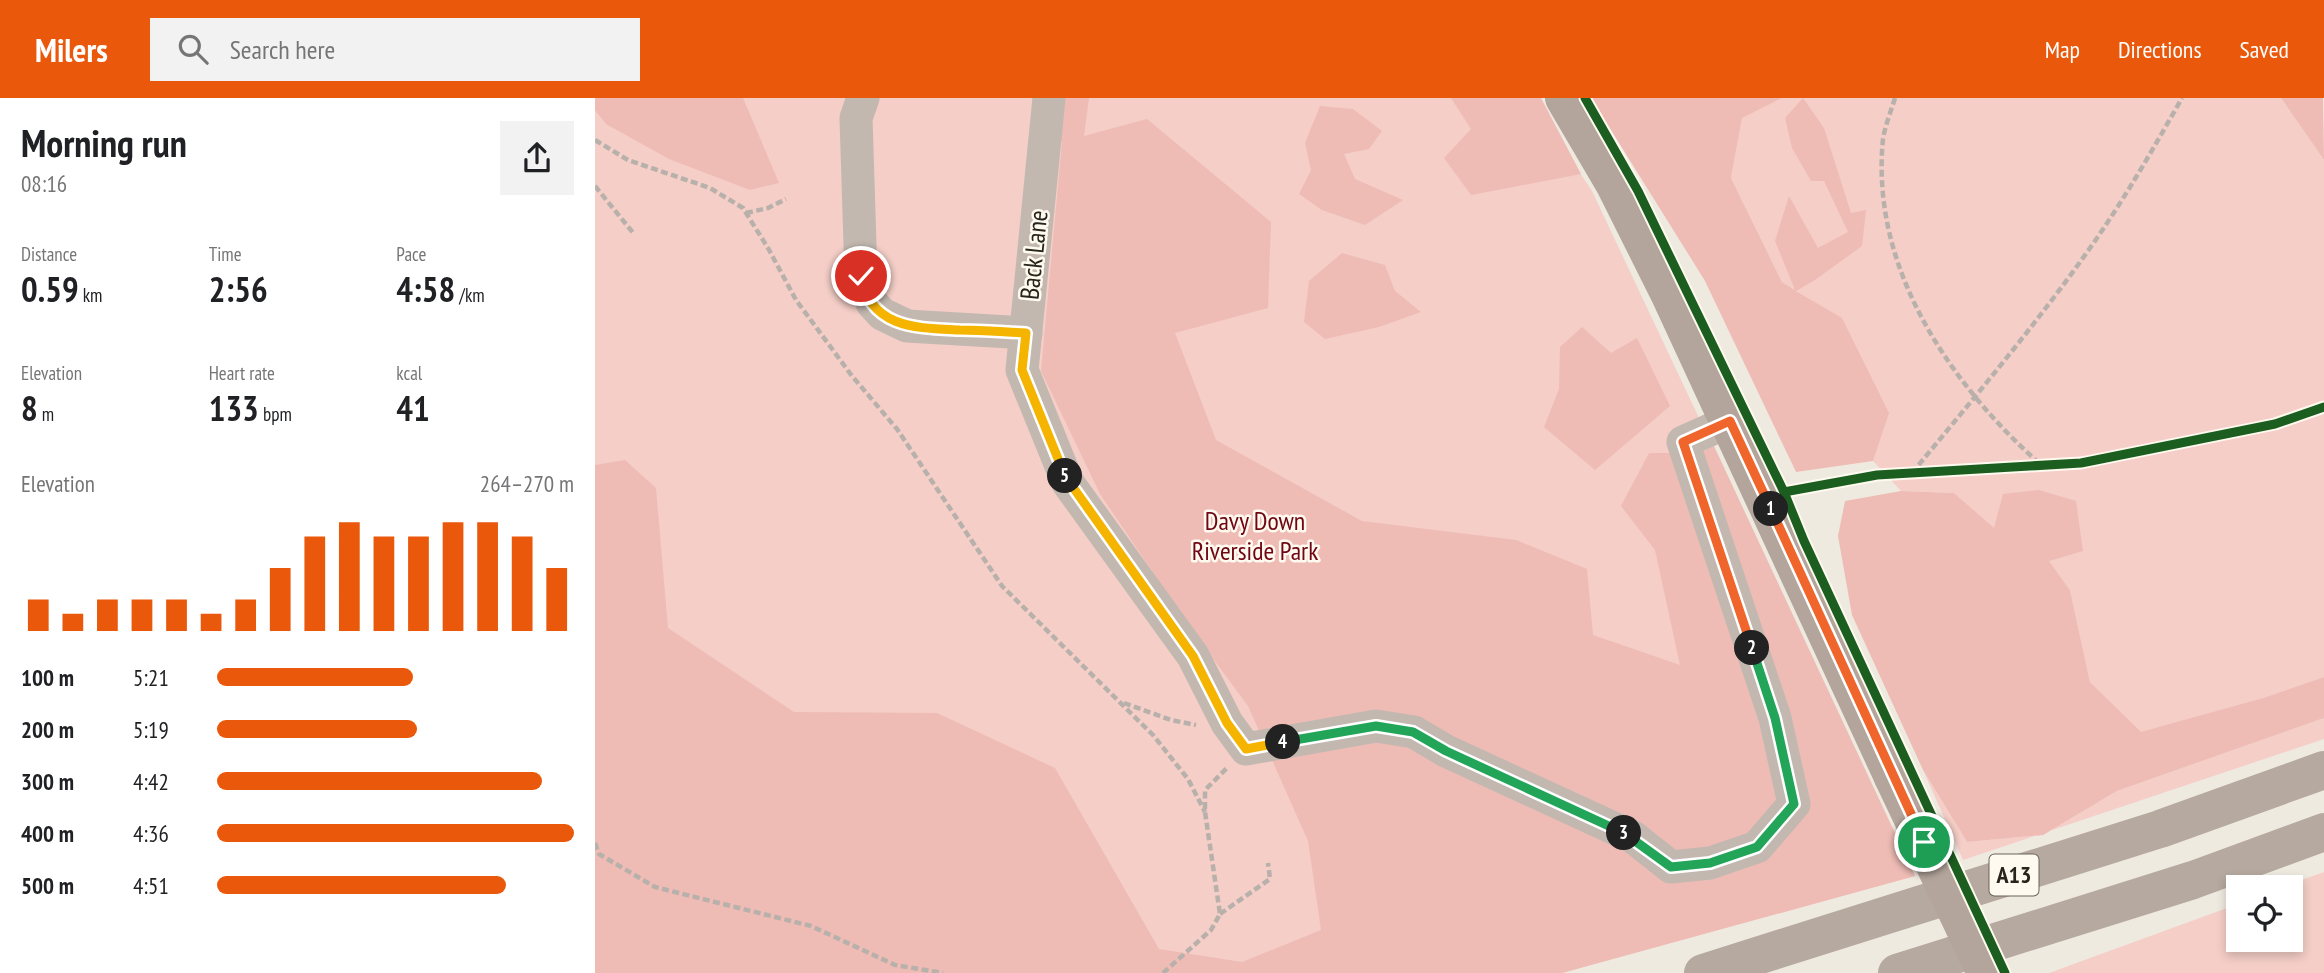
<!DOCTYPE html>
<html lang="en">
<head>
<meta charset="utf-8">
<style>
  body { margin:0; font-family:"PT Sans Narrow",sans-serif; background:#f2f2f2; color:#202124; height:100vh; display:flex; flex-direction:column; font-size:26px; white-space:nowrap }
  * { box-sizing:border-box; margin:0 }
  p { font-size:23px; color:#757577 }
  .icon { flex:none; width:38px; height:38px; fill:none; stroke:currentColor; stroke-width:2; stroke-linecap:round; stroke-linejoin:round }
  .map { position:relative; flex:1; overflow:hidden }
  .side { display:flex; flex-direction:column; background:#fff; width:595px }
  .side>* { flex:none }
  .fabs { position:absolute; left:1631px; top:777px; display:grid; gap:14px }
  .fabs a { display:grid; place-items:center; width:77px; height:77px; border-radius:0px; background:#fff; box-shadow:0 4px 10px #0003; font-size:35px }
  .pin { position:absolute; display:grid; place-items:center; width:60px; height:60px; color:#fff; margin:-30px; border:4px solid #fff; border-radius:50%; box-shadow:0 2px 7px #0007 }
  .km { position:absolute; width:35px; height:35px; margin:-18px; border-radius:50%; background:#222; color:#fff; font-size:19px; line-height:35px; text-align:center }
  .round { display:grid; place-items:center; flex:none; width:74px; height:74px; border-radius:0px; background:#f2f2f2 }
  .overview { display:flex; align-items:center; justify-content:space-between; height:119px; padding:0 21px }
  h1 { font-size:38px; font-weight:600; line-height:52px }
  .metrics { display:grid; grid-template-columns:repeat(3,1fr); gap:10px; height:119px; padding:7px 21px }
  .metrics div { display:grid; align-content:center }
  .metrics b { font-size:35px; font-weight:600 }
  .metrics small { font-size:19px; font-weight:400 }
  .metrics p { font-size:19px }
  .chart { height:196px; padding:14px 21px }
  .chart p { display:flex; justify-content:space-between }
  .chart svg { width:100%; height:126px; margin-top:7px; stroke:#ea580c; stroke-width:6 }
  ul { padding:0 21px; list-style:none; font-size:23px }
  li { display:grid; grid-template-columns:112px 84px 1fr; align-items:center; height:52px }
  li i { height:18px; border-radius:9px; background:#ea580c }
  header { display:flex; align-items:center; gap:42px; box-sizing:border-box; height:98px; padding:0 35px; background:#ea580c; color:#fff }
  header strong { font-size:33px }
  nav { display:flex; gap:38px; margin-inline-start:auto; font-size:24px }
  .search { width:490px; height:63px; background:#f2f2f2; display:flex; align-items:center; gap:18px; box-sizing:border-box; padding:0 24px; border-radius:0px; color:#757577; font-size:26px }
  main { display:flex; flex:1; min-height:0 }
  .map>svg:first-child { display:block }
  .green { fill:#f4cec7 }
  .forest { fill:#eebcb5 }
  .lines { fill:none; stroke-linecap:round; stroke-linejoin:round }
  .path { stroke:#b8b0aa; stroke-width:4.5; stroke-dasharray:7 3.5; stroke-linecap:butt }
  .minor { stroke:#c2b8b0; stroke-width:33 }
  .major { stroke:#b3a59b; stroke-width:38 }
  .highway { stroke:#b6a99f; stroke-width:38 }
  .major-bridge { stroke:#b3a59b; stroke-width:38 }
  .cycleway-casing { stroke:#fffaef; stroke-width:13 }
  .cycleway { stroke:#1b5e20; stroke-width:9 }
  .split-1-casing { stroke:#fff; stroke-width:14 }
  .split-2-casing { stroke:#fff; stroke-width:14 }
  .split-3-casing { stroke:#fff; stroke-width:14 }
  .split-4-casing { stroke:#fff; stroke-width:14 }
  .split-5-casing { stroke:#fff; stroke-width:14 }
  .split-6-casing { stroke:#fff; stroke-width:14 }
  .split-1 { stroke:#f0652b; stroke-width:9 }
  .split-2 { stroke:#f0652b; stroke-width:9 }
  .split-3 { stroke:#22a559; stroke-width:9 }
  .split-4 { stroke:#22a559; stroke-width:9 }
  .split-5 { stroke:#f5b400; stroke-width:9 }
  .split-6 { stroke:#f5b400; stroke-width:9 }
  .labels { text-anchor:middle; stroke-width:5; stroke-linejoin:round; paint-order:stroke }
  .shield { fill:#fffaef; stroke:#68645c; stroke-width:2 }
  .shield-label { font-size:24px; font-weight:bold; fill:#27241d }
  .street-label { font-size:26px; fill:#27241d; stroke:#fffaef }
  .park-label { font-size:26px; fill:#700513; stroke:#fffaef }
</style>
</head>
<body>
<header>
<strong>Milers</strong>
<div class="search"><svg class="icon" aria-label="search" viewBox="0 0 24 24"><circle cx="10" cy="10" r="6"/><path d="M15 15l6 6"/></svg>Search here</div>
<nav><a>Map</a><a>Directions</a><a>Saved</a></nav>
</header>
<main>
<section class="side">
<div class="overview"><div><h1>Morning run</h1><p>08:16</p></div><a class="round"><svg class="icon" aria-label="share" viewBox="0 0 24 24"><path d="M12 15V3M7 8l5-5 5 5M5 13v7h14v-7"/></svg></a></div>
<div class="metrics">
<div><p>Distance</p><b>0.59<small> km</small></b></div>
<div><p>Time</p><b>2:56</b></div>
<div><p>Pace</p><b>4:58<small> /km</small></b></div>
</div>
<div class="metrics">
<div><p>Elevation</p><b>8<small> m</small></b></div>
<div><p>Heart rate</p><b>133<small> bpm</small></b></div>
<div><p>kcal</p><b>41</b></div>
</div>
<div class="chart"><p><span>Elevation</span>264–270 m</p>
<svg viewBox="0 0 160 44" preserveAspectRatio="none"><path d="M5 44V33M15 44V38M25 44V33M35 44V33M45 44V33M55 44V38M65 44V33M75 44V22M85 44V11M95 44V6M105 44V11M115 44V11M125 44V6M135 44V6M145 44V11M155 44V22"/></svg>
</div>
<ul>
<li><b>100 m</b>5:21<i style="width:55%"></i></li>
<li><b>200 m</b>5:19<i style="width:56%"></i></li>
<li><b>300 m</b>4:42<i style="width:91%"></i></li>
<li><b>400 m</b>4:36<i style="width:100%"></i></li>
<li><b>500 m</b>4:51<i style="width:81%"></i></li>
</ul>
</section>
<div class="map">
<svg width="1729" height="875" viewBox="0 0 1729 875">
  <rect width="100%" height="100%" fill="#efeae0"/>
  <g class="green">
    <polygon points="0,0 935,0 997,93 1320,778 967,875 0,875"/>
    <polygon points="1187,0 1686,0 1729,62 1729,579 1668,600 1546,635 1495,584 1475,492 1453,462 1399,431 1359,395 1306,393 1278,363 1293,315 1247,221 1187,184 1136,80 1147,19"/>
    <polygon points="1729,620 1729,641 1368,762 1328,672 1372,744 1448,737 1522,693"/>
    <polygon points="1729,774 1729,875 1454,875 1643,806 1643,842 1696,842 1696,789 1687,789"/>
  </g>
  <g class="forest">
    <polygon points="0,0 148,0 184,85 155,92 74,61 11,26 0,12"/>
    <polygon points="463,0 494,0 489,38 552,21 676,124 673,210 580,235 621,342 767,423 921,442 992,471 998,537 1085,567 1060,452 1026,408 1054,355 1105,355 1119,348 1320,778 967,875 0,875 0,367 30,362 61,390 73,530 199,614 342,615 460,670 564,851 647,864 726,832 713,743 653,608 597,532 505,396 446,273 467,44 458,45"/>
    <polygon points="856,0 946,0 986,76 876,97 849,60 876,31"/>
    <polygon points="996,0 1187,0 1147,20 1136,80 1187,184 1200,192 1180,143 1194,98 1223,150 1253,134 1229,83 1216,83 1197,50 1190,20 1208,0 1229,30 1256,115 1271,112 1267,148 1220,182 1201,193 1247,220 1294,315 1278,363 1201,374 1110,183"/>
    <polygon points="1686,0 1728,0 1729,62"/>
    <polygon points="725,8 758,11 787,33 774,51 749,56 760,81 808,102 770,127 727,112 704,96 716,72 710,45"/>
    <polygon points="747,155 790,167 800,193 826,214 784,229 730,241 709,224 714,183"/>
    <polygon points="987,229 1016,255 1042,240 1075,308 1000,372 949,329 964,291 965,249"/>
    <polygon points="1444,392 1481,403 1488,453 1454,463 1475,492 1495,584 1546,634 1668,600 1729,579 1729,620 1522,693 1448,737 1372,744 1328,672 1257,517 1243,438 1250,403 1306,393 1359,395 1399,430 1408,396"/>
  </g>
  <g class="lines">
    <g class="path">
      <path d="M1300 0C1296 13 1290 28 1288 41 1275 170 1355 286 1446 367"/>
      <polyline points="0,42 33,62 115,90 148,110 173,150 201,202 257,278 302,331 407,488 558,637 593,681 610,714"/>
      <polyline points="0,88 39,136"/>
      <polyline points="151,115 173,110 191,101"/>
      <path d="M1317 375C1378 301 1440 228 1495 150 1529 102 1558 51 1587 0"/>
      <polyline points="529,605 576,622 601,627"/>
      <polyline points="0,745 4,756 60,789 216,828 300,867 348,875"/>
      <polyline points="625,816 675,781 673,765"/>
      <polyline points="568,875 616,832 625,816 610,714 610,692 633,669"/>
    </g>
    <g class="minor">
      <polyline points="268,0 261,20 266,178 277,205 287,216 312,228 431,235"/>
      <polyline points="454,0 427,272 473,385 598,558 632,625 651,651 781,628 819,634 851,653 1038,739 1076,769 1115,765 1162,749 1199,706 1180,620 1088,344 1135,323"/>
    </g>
    <polyline class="major" points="969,0 1020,87 1075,197 1298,679"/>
    <g class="highway">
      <polyline points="1108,875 1565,731 1729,672"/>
      <polyline points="1302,875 1598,782 1729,734"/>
    </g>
    <polyline class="major-bridge" points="1298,679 1391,875"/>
    <g class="cycleway-casing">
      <g id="cycleway">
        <polyline points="990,0 1043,93 1189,394 1282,377 1486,365 1680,326 1729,309"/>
        <polyline points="1189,394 1209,443 1410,875"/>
      </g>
    </g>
    <use href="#cycleway" class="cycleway"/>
  </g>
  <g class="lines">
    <g class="split-1-casing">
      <polyline id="split-1" points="1176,411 1329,744"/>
    </g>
    <g class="split-2-casing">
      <polyline id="split-2" points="1157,550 1088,344 1135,323 1176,411"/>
    </g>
    <g class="split-3-casing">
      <polyline id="split-3" points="1029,735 1076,769 1115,765 1162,749 1199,706 1180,620 1157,550"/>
    </g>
    <g class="split-4-casing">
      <polyline id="split-4" points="688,644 781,628 818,634 851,653 1029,735"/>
    </g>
    <g class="split-5-casing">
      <polyline id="split-5" points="470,378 598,558 632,625 651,651 688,644"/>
    </g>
    <g class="split-6-casing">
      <path id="split-6" d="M266 178C275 231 323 230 365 232 387 232 409 234 431 235L427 272 470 378"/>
    </g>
    <use href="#split-1" class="split-1"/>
    <use href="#split-2" class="split-2"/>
    <use href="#split-3" class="split-3"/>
    <use href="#split-4" class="split-4"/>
    <use href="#split-5" class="split-5"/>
    <use href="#split-6" class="split-6"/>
  </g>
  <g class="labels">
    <rect class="shield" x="1394.5" y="756.5" width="49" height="41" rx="5"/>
    <g class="shield-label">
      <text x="1419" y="785">A13</text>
    </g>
    <g class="street-label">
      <text transform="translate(439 157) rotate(-84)" y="9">Back Lane</text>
    </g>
    <g class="park-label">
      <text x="660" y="432">Davy Down<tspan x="660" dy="30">Riverside Park</tspan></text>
    </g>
  </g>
</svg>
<div class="fabs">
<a><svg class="icon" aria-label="locate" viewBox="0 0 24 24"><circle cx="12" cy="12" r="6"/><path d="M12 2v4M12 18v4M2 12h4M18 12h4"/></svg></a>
</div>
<div class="pin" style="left:1329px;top:744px;background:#1e9e55"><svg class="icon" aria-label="arrive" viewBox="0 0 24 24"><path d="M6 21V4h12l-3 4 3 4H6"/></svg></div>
<div class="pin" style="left:266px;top:178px;background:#d93025"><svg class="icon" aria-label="check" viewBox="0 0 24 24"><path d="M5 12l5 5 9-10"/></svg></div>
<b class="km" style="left:1176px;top:411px">1</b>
<b class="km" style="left:1157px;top:550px">2</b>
<b class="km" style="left:1029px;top:735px">3</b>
<b class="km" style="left:688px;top:644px">4</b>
<b class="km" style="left:470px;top:378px">5</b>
</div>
</main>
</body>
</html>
